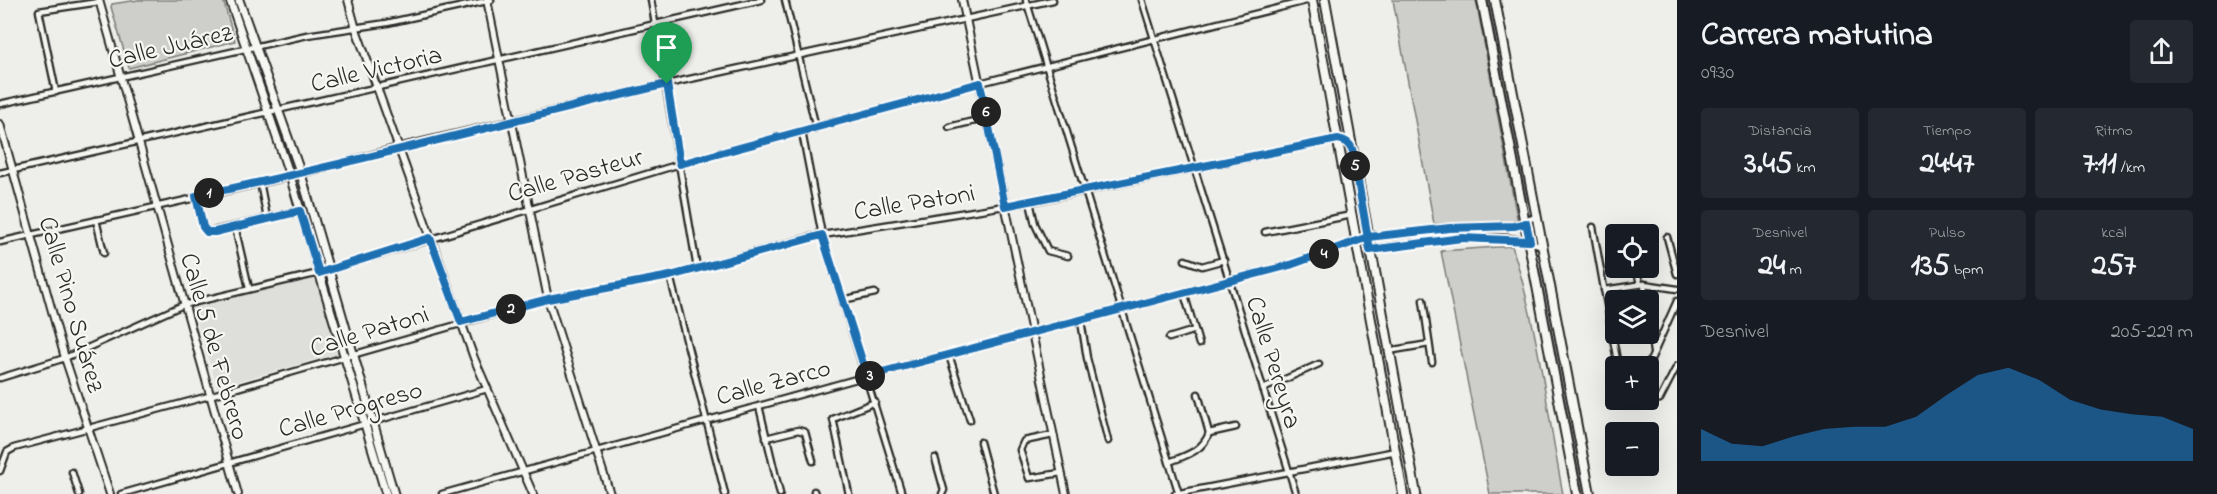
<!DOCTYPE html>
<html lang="es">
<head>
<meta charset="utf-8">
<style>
  body { margin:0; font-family:"Indie Flower",sans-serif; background:#242831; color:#f1f3f6; height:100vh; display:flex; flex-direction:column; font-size:22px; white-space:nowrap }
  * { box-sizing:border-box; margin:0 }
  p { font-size:20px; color:#9ea1a6 }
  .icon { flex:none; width:33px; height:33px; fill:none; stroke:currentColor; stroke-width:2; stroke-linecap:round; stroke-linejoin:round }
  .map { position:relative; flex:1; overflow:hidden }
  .details { display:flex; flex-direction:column; background:#171b24; width:540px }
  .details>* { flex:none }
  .fabs { position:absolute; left:1605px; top:224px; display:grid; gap:12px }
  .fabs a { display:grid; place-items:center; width:54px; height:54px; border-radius:6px; background:#171b24; box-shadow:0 6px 24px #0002; font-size:30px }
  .pin { position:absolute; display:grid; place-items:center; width:51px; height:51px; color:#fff; margin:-62px -26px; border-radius:50% 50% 50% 0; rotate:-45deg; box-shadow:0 0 6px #0007 }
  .pin .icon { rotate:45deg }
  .km { position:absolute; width:30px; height:30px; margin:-15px; border-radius:50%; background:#222; color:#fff; font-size:16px; line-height:30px; text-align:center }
  .round { display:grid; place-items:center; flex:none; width:63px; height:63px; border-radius:6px; background:#242831 }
  .overview { display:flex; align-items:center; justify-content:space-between; height:102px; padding:0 24px }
  h1 { font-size:33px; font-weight:800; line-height:45px }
  .stats { display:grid; grid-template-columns:repeat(3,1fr); gap:9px; height:102px; padding:6px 24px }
  .stats div { display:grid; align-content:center; border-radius:6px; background:#242831; text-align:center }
  .stats b { font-size:30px; font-weight:800 }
  .stats small { font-size:16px; font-weight:400 }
  .stats p { font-size:16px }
  .chart { height:168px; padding:12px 24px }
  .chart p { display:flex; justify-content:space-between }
  .chart svg { width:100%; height:108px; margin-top:6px; fill:#1f6fb2; opacity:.7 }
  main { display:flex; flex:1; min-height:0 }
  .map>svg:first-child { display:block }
  .built { fill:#dededb }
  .green { fill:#cececa; stroke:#7c7c7a; stroke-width:1.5 }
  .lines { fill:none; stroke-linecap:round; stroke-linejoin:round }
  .minor-casing { stroke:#2b2b2b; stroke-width:9 }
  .tertiary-casing { stroke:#2b2b2b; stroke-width:10 }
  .secondary-casing { stroke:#2b2b2b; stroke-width:11 }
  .primary-casing { stroke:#2b2b2b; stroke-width:12 }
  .minor { stroke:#f6f6f2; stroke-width:4.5 }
  .tertiary { stroke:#f6f6f2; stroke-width:6 }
  .secondary { stroke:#f6f6f2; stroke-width:7 }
  .primary { stroke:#f6f6f2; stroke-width:8 }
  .route-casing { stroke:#fff; stroke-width:12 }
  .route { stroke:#1f6fb2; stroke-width:8 }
  .labels { text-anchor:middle; stroke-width:4.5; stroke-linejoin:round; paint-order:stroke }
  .street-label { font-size:26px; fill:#2b2b2b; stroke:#f6f6f2 }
</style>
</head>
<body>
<main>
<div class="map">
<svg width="1677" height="494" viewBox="0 0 1677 494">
  <rect width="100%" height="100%" fill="#eeeeea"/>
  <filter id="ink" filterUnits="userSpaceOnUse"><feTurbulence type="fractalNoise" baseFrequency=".0167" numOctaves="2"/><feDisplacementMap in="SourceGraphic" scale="12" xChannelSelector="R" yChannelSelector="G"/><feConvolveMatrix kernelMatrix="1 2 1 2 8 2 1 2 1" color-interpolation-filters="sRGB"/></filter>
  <g filter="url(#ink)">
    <polygon class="built" points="315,278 339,353 217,387 193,308"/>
    <g class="green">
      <polygon points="138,0 223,0 235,41 129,68 111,7 112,4"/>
      <polygon points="1393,0 1476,0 1518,223 1434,224"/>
      <polygon points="1488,0 1492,0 1531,201 1527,202"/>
      <path d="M1512 246C1538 327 1547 411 1563 494H1490L1441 251Z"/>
      <polygon points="1539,268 1543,268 1587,494 1583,494"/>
    </g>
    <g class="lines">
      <g class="minor-casing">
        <g id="minor">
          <polyline points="651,0 697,268"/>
          <polyline points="785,0 816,128"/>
          <polyline points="1026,0 1179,494"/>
          <polyline points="1142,0 1296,494"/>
          <polyline points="56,92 39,11 99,2"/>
          <polyline points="0,104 307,35 387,23 491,0"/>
          <polyline points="949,127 987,118"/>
          <polyline points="802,132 822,235 902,494"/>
          <polyline points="0,173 761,0"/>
          <polyline points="260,182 267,218"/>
          <polyline points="196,196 203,227 209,232 300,211"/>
          <polyline points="1030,202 1035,224 1048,251 1068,256"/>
          <polyline points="96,220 104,253"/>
          <polyline points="235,227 249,288"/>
          <polyline points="1593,227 1618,366"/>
          <polyline points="1265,232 1352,215"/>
          <polyline points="1368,237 1451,228 1514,226 1535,217"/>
          <polyline points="1667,237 1677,274"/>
          <polyline points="0,242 301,174 399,147 667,84 1053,0"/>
          <path d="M1370 250C1421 241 1492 227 1542 246"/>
          <polyline points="1185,260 1202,266 1224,260"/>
          <polyline points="1636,267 1640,284"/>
          <polyline points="670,276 725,494"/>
          <polyline points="1644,284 1646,300"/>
          <polyline points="1604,290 1644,284 1677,289"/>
          <polyline points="1184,293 1199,344"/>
          <polyline points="842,300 875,293"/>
          <polyline points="1423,300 1432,362"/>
          <polyline points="1648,316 1653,352"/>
          <polyline points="1081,321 1087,358 1108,441"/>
          <polyline points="1169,338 1195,330"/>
          <polyline points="1388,351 1429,344"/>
          <polyline points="949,355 970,420"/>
          <polyline points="1648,366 1677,301"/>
          <polyline points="0,378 65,358 183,305 319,273 680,164 980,83 1310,0"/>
          <polyline points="1263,389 1319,364"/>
          <polyline points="1628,399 1646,402 1660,399 1677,366"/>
          <polyline points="759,406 780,494"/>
          <polyline points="1209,433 1236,427"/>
          <polyline points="1053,435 1024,441 1020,450 1029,478 1061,473"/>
          <polyline points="766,438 798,430 805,432 813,461"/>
          <polyline points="980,442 994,494"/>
          <polyline points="935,458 944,490 942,494"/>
          <path d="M1169 462C1185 456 1203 451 1209 433L1198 394"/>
          <polyline points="0,471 7,452 14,448 209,396 540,301 670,276 810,237 1030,202 1338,139"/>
          <polyline points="72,472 79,494"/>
          <polyline points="814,491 815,494"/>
          <polyline points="121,494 487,389"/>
          <polyline points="442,494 867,376 1290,265 1357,241"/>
          <polyline points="849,494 833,419 875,402"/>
          <polyline points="1175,494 1396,451"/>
        </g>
      </g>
      <g class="tertiary-casing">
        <g id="tertiary">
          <polyline points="99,0 238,494"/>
          <polyline points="348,0 356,29 474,358 533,494"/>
          <polyline points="487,0 548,299 610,494"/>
          <polyline points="962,0 1066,494"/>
          <polyline points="0,124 65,358 110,494"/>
        </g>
      </g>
      <g class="secondary-casing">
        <g id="secondary">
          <polyline points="230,0 290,176 386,494"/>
          <polyline points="239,0 301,174 394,494"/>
        </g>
      </g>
      <g class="primary-casing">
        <g id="primary">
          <polyline points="1312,0 1403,494"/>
          <polyline points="1325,0 1416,494"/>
          <polyline points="1482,0 1577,494"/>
          <polyline points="1495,0 1590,494"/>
        </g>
      </g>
      <use href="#minor" class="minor"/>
      <use href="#tertiary" class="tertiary"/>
      <use href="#secondary" class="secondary"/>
      <use href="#primary" class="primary"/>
    </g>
  </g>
  <g class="lines" filter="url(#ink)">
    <g class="route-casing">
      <path id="route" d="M667 84C510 121 354 163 196 196L203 227 207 232H215L300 211 319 273 430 238 461 322 548 299 670 276 822 235 867 376 1290 265 1368 237 1450 228 1514 226 1526 223 1530 241 1462 238 1370 250C1366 227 1362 204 1358 181 1356 171 1356 159 1352 149 1350 143 1344 140 1338 139L1005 206 980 83 680 164 667 84"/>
    </g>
    <use href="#route" class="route"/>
  </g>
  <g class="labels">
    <g class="street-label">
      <text transform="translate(170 45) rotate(-13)" y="9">Calle Juárez</text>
      <text transform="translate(376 68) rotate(-13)" y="9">Calle Victoria</text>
      <text transform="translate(575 174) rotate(-16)" y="9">Calle Pasteur</text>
      <text transform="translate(914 201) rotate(-9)" y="9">Calle Patoni</text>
      <text transform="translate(73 304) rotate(74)" y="9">Calle Pino Suárez</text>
      <text transform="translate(369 330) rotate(-17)" y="9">Calle Patoni</text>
      <text transform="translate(216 346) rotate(74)" y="9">Calle 5 de Febrero</text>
      <text transform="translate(1275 362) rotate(73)" y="9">Calle Pereyra</text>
      <text transform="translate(773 381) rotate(-15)" y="9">Calle Zarco</text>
      <text transform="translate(350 408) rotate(-16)" y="9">Calle Progreso</text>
    </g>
  </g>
</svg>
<div class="fabs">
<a><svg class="icon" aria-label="locate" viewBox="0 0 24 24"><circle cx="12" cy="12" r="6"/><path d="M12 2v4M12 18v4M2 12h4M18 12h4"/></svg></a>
<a><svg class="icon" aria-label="layers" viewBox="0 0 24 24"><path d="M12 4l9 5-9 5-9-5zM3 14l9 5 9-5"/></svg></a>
<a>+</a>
<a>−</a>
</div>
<div class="pin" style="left:667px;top:84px;background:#1e9e55"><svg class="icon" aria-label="arrive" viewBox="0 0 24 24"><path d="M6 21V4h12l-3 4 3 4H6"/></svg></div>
<b class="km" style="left:209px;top:193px">1</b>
<b class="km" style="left:511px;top:309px">2</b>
<b class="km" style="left:870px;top:376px">3</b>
<b class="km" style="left:1324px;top:254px">4</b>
<b class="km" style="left:1355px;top:166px">5</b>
<b class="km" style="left:986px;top:112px">6</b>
</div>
<section class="details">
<div class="overview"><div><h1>Carrera matutina</h1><p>09:30</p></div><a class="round"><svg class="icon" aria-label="share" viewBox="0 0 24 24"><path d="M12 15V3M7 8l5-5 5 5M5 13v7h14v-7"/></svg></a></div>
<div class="stats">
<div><p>Distancia</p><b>3.45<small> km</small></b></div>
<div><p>Tiempo</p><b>24:47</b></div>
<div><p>Ritmo</p><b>7:11<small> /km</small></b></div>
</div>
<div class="stats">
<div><p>Desnivel</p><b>24<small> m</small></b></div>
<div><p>Pulso</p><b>135<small> bpm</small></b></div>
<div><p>kcal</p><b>257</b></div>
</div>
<div class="chart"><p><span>Desnivel</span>205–229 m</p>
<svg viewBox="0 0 160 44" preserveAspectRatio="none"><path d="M0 44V31L10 37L20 38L30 34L40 31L50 30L60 30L70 26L80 17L90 9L100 6L110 11L120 19L130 23L140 25L150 26L160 31V44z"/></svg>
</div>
</section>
</main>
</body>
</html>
